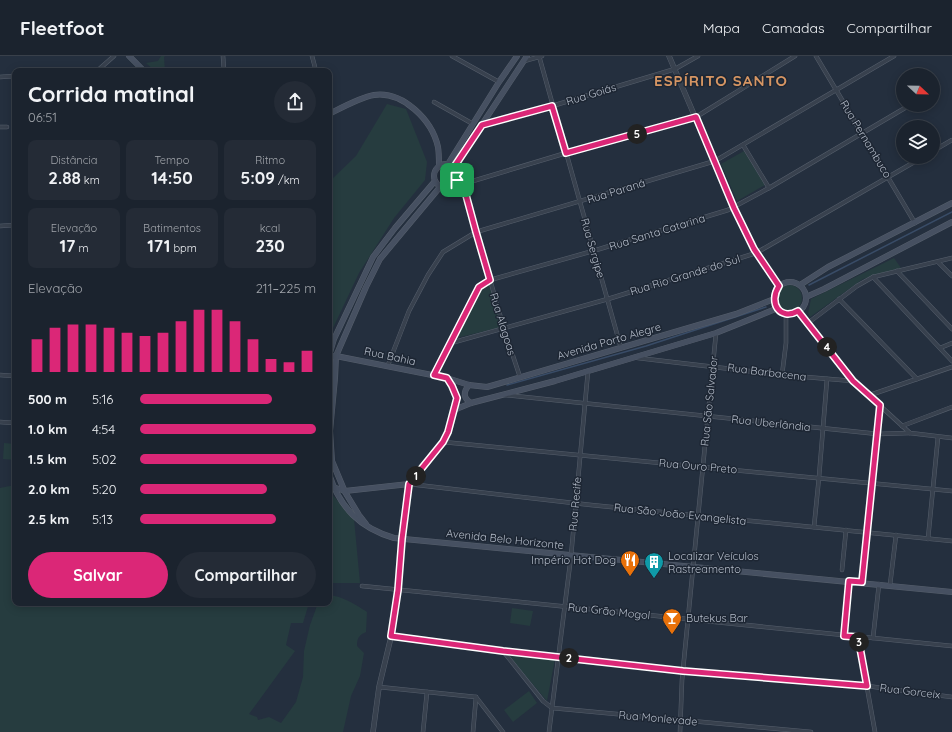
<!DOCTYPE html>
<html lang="pt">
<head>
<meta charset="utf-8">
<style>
  body { margin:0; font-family:Quicksand,sans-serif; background:#242b36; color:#f1f3f6; height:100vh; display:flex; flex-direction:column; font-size:15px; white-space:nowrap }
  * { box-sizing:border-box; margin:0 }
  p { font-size:13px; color:#a0a4aa }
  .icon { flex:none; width:22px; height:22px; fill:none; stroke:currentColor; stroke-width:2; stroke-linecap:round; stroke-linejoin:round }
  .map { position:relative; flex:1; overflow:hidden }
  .drawer { position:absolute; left:12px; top:12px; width:320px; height:538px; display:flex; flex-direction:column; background:#1b232e; border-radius:8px; box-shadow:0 2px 10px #0003,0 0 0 1px #39404a }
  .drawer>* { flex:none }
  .needle { width:26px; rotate:112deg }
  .fabs { position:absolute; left:896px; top:12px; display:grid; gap:8px }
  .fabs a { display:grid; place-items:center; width:44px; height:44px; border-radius:50%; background:#1b232e; box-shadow:0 2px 10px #0003,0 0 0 1px #39404a; font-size:20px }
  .pin { position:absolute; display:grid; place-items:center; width:34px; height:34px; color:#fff; margin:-17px; border-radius:8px; box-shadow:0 2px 6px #0006 }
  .km { position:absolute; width:20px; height:20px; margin:-10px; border-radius:50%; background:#222; color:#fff; font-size:11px; line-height:20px; text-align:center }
  .round { display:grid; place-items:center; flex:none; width:42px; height:42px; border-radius:21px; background:#242b36 }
  .summary { display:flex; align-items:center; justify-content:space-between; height:68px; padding:0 16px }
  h1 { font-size:22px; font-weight:700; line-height:30px }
  .stats { display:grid; grid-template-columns:repeat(3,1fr); gap:6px; height:68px; padding:4px 16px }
  .stats div { display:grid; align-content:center; border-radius:8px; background:#242b36; text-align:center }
  .stats b { font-size:17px; font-weight:700 }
  .stats small { font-size:11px; font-weight:400 }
  .stats p { font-size:11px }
  .chart { height:112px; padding:8px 16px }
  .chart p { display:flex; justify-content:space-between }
  .chart svg { width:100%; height:72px; margin-top:4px; stroke:#db2777; stroke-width:6 }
  .cta { display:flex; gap:8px; margin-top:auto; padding:8px 16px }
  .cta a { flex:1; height:46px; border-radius:24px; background:#db2777; color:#fff; font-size:16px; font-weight:700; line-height:46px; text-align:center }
  .cta a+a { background:#242b36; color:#f1f3f6 }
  ul { padding:0 16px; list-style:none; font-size:13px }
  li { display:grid; grid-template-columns:64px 48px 1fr; align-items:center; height:30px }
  li i { height:10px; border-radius:5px; background:#db2777 }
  header { display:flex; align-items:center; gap:24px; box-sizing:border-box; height:56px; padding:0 20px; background:#1b232e; border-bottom:1px solid #39404a }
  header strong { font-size:19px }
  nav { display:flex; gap:22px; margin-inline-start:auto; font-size:14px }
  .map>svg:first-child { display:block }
  .green { fill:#263c3f }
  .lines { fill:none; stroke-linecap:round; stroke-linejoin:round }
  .stream { stroke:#394c67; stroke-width:1.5 }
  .minor-casing { stroke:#565f6c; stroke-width:4.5 }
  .tertiary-casing { stroke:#565f6c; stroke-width:5.5 }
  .secondary-casing { stroke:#565f6c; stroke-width:6 }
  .minor { stroke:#38414e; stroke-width:3.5 }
  .tertiary { stroke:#38414e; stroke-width:4.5 }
  .secondary { stroke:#465061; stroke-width:5 }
  .route-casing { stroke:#fff; stroke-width:8 }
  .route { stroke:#db2777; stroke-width:5 }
  .labels { text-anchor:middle; stroke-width:3; stroke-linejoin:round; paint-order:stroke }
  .street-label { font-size:11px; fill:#b4bcc9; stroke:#1d2633 }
  .poi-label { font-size:11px; fill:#b4bcc9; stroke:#1d2633; text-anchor:start }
  .district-label { font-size:15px; font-weight:bold; letter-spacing:1px; fill:#d59563; stroke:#1d2633 }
</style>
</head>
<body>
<header>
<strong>Fleetfoot</strong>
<nav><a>Mapa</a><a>Camadas</a><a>Compartilhar</a></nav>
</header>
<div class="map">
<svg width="952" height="676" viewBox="0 0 952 676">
  <rect width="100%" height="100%" fill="#242f3e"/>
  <g class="green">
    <polygon points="161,0 165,0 164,1 165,15 155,15 146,7 158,5"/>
    <polygon points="387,48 406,53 427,106 425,124 394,162 359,217 333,272 329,283 329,126 356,100"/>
    <polygon points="744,95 765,129 737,145 721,108"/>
    <polygon points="894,202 901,212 863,223 810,261 808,257 811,243"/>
    <polygon points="489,228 502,271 456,282 482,232"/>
    <circle cx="789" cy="242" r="13"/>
    <polygon points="4,387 15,388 15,404 3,403"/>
    <path d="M15 429V547H309L303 567H291L286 589 295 595 249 658 257 661 258 664 269 661 281 667 296 646 303 621 304 595 310 569 318 547H329V540C339 538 358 550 367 556L366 576C359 579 357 582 357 590L364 597 360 620 351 640 343 676H0V432Z"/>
    <polygon points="329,435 354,463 360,527 329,527"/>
    <polygon points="512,552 533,555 530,570 510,567"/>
    <polygon points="509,600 555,603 547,645"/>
    <polygon points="529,635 537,647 513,666 504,654"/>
  </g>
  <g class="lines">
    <g class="stream">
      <polyline points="809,229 952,156"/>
      <polyline points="507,329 646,290 766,251"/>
    </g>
    <g class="minor-casing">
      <g id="minor">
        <polyline points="223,0 224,15"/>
        <polyline points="312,0 316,15"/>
        <polyline points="452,0 499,26"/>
        <polyline points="539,0 621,292"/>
        <polyline points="816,0 915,167"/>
        <polyline points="524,5 542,0"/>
        <polyline points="97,15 114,0"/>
        <polyline points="0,21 15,20"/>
        <polyline points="434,46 473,68"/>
        <polyline points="482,69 552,50 675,13 698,0"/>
        <polyline points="0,71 7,71"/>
        <polyline points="743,89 769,132"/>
        <polyline points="933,95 952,84"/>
        <polyline points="457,124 463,128 504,273 520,321"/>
        <polyline points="463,128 566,97 696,61 795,0"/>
        <polyline points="0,170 15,169"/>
        <polyline points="938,206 952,220"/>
        <polyline points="897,215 952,273"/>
        <polyline points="873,221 952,305"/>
        <polyline points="839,243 917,323"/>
        <polyline points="799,255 853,325 910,377 952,382"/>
        <polyline points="808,267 857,230 873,221 952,202"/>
        <polyline points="451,287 608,243 756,197 923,101"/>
        <polyline points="940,292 952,287"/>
        <polyline points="638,302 782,319 853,325"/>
        <polyline points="388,309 409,255 428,219 443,196 476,176 715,105 894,0"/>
        <polyline points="0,319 15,320"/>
        <polyline points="434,319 479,231 490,224 593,195 728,154 769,132 910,49"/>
        <polyline points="782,319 786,287 786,258"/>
        <polyline points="329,324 335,322"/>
        <polyline points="505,339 878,378 910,377"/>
        <polyline points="870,339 952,311"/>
        <polyline points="0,366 15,367"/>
        <polyline points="902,370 952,351"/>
        <polyline points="443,386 952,435"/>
        <polyline points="409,428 591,449 952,485"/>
        <polyline points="814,471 819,421 827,323"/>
        <polyline points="928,483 938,381"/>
        <polyline points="842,514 846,474"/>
        <polyline points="862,526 880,349"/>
        <polyline points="890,529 896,479"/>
        <polyline points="362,530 952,590"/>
        <polyline points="844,579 849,525"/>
        <polyline points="391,581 503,595 683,615 867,630 952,641"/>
        <polyline points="858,581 875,676"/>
        <polyline points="873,582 879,528"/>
        <polyline points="503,595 543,645 552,652"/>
        <polyline points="379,631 476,641 503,676"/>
        <polyline points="552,652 811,676"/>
        <polyline points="423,676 427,636"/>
        <polyline points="473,676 476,641"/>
        <polyline points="549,676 571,500 588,315"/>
        <polyline points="680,676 682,624 716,277"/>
      </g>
    </g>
    <g class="tertiary-casing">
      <g id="tertiary">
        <polyline points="669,0 734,152 756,197 779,230"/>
        <polyline points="373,676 379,631 391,581 398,534 402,483 409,428"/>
      </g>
    </g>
    <g class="secondary-casing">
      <g id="secondary">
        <polyline points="129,0 144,15"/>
        <path d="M329 58C341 52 361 41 374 39 403 35 432 64 438 91 439 97 439 104 439 110"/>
        <polyline points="448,108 499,26 517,0"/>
        <circle cx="446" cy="120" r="12"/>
        <polyline points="454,111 527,0"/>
        <circle cx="790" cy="242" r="16"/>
        <polyline points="800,229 828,211 952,147"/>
        <polyline points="806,241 824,233 952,166"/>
        <polyline points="329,300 334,283 373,201 395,172 435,125"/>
        <polyline points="329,301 336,300 447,322 469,329 487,331 736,258 774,243"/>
        <path d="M469 329C463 336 463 342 471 347"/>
        <polyline points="454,354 471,347 555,325 716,277 778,252"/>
        <path d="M329 418C340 452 360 472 394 482L952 536"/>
        <polyline points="333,431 345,435 409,428 443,386 448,376 457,342 453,330 447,322"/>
        <polyline points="366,468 359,459 345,436 332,405 330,375 335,322 336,300 366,231 380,203 440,131"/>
      </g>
    </g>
    <use href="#minor" class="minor"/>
    <use href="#tertiary" class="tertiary"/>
    <use href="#secondary" class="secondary"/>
  </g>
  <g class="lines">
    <g class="route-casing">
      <path id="route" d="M552 50 566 97 696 61 734 152 754 193 779 230C768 247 780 265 798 255L853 325 880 349 862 526 849 525 844 580 858 581 867 630 683 615 503 595 391 580 398 534 402 483 409 428 443 386 448 376 457 342 452 330 447 322 434 319 479 231 490 224 476 176 463 128 457 124V117L454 111 482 69Z"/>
    </g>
    <use href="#route" class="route"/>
  </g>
  <defs>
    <g id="restaurant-pin" transform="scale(1)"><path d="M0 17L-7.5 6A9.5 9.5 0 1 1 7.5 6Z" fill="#e8710a" stroke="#1d2633"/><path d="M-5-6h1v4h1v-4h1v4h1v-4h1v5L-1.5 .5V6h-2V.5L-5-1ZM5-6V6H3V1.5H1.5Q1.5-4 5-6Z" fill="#fff"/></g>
    <g id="building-pin" transform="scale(1)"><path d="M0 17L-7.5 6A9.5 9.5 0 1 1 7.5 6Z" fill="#0f9aa8" stroke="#1d2633"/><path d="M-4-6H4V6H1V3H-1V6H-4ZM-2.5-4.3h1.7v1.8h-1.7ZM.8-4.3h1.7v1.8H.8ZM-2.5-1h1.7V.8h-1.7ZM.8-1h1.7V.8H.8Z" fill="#fff"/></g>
    <g id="bar-pin" transform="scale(1)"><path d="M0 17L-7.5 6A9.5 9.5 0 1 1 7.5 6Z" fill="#e8710a" stroke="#1d2633"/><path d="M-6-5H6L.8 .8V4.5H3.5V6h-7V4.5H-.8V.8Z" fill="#fff"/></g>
  </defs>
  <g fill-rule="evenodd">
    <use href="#restaurant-pin" x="630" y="504"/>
    <use href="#building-pin" x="654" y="506"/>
    <use href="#bar-pin" x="672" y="562"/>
  </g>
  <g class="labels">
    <g class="street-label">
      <text transform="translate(591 38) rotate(-17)" y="4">Rua Goiás</text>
      <text transform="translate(866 83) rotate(59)" y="4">Rua Pernambuco</text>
      <text transform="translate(616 135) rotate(-17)" y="4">Rua Paraná</text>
      <text transform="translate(657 176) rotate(-17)" y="4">Rua Santa Catarina</text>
      <text transform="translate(593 192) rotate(74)" y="4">Rua Sergipe</text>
      <text transform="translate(685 219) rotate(-17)" y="4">Rua Rio Grande do Sul</text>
      <text transform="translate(503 268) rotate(73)" y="4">Rua Alagoas</text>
      <text transform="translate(609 285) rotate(-16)" y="4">Avenida Porto Alegre</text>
      <text transform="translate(390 300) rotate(12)" y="4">Rua Bahia</text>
      <text transform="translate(767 316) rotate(7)" y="4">Rua Barbacena</text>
      <text transform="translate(709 345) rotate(-84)" y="4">Rua São Salvador</text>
      <text transform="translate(771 367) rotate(6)" y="4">Rua Uberlândia</text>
      <text transform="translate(698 410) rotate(5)" y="4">Rua Ouro Preto</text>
      <text transform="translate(575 448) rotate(-85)" y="4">Rua Recife</text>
      <text transform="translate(680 458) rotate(6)" y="4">Rua São João Evangelista</text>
      <text transform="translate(505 483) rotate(6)" y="4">Avenida Belo Horizonte</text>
      <text transform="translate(609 555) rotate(6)" y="4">Rua Grão Mogol</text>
      <text transform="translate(910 635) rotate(7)" y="4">Rua Gorceix</text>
      <text transform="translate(658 662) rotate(5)" y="4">Rua Monlevade</text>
    </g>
    <g class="poi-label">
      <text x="668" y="504">Localizar Veículos<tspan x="668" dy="13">Rastreamento</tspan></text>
      <text x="616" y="508" text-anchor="end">Império Hot Dog</text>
      <text x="686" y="566">Butekus Bar</text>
    </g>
    <g class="district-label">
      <text x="721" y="30">ESPÍRITO SANTO</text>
    </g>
  </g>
</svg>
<div class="fabs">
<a><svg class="needle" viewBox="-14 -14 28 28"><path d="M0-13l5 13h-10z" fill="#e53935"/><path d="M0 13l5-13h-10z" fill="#a0a4aa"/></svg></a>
<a><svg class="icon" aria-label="layers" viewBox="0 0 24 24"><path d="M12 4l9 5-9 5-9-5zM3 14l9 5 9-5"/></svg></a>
</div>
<div class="pin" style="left:457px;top:124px;background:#1e9e55"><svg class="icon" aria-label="arrive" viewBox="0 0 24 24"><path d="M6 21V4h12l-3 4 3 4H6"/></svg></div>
<b class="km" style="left:416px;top:420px">1</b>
<b class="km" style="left:569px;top:602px">2</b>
<b class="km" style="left:859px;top:586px">3</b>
<b class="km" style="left:827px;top:291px">4</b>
<b class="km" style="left:637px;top:78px">5</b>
<section class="drawer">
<div class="summary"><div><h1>Corrida matinal</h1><p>06:51</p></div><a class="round"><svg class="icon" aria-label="share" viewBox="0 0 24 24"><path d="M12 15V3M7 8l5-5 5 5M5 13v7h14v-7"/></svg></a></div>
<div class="stats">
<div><p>Distância</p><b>2.88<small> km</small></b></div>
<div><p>Tempo</p><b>14:50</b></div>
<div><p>Ritmo</p><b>5:09<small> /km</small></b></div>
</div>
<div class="stats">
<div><p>Elevação</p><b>17<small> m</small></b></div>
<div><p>Batimentos</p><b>171<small> bpm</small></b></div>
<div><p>kcal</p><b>230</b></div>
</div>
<div class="chart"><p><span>Elevação</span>211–225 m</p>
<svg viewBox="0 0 160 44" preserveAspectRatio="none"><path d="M5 44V24M15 44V17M25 44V15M35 44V15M45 44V17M55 44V20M65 44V22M75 44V20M85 44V13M95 44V6M105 44V6M115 44V13M125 44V24M135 44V36M145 44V38M155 44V31"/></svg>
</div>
<ul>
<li><b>500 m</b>5:16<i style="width:75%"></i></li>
<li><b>1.0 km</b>4:54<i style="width:100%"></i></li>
<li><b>1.5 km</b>5:02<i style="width:89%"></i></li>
<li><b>2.0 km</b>5:20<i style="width:72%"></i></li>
<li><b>2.5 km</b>5:13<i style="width:77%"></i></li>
</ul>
<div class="cta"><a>Salvar</a><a>Compartilhar</a></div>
</section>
</div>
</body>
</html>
